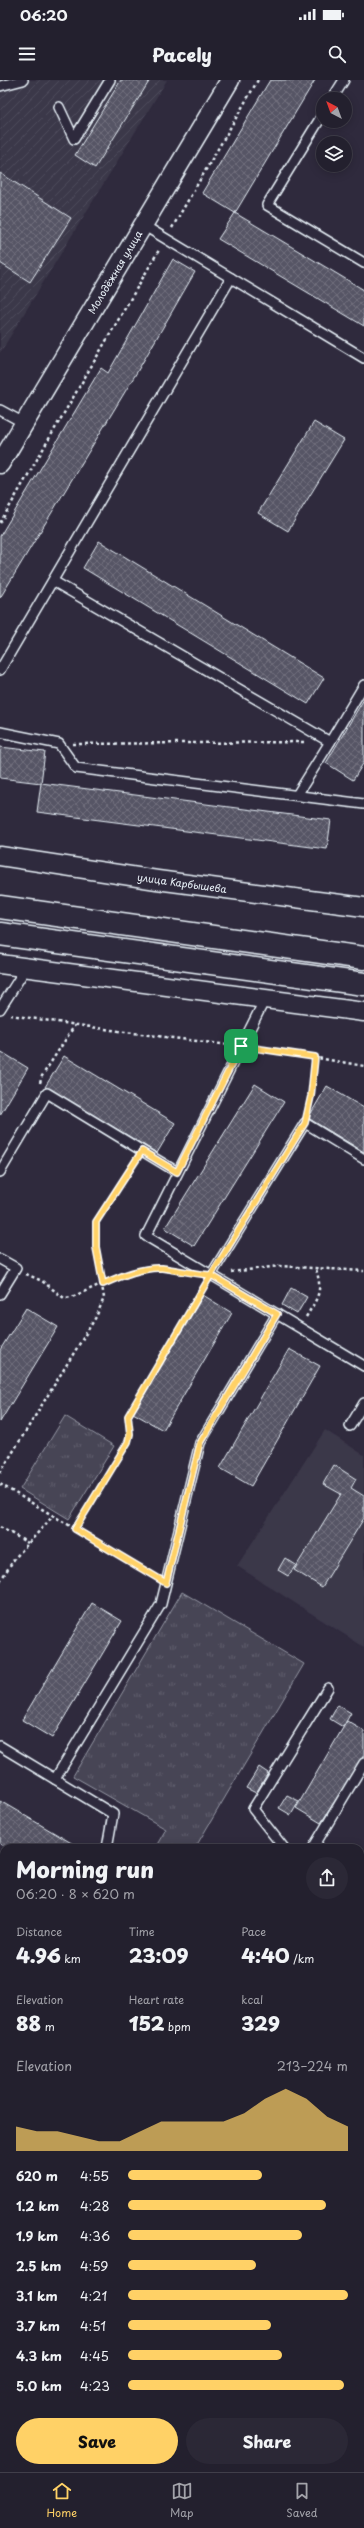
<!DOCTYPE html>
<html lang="en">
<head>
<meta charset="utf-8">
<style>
  body { margin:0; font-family:"Playpen Sans",sans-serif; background:#2b2836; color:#f1f3f6; height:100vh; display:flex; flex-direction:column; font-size:15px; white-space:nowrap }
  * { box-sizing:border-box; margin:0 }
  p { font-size:13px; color:#a3a3aa }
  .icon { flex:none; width:22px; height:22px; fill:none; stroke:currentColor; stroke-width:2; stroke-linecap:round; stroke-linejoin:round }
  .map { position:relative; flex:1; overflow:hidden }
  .side { position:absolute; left:0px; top:1764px; width:364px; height:628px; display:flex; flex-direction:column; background:#23202e; border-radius:12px 12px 0 0; box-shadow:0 2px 10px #0003,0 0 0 1px #403e4a }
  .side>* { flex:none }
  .needle { width:26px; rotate:319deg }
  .buttons { position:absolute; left:316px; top:12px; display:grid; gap:8px }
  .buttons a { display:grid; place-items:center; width:36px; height:36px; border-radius:50%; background:#23202e; box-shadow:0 2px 10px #0003,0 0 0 1px #403e4a; font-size:20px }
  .pin { position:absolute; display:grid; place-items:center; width:34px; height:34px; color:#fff; margin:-17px; border-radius:8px; box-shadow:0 2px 6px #0006 }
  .round { display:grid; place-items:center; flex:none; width:42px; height:42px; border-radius:21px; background:#2b2836 }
  .overview { display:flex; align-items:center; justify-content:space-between; height:68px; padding:0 16px }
  h1 { font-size:22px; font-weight:800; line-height:30px }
  .metrics { display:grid; grid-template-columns:repeat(3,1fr); gap:6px; height:68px; padding:4px 16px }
  .metrics div { display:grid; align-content:center }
  .metrics b { font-size:20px; font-weight:800 }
  .metrics small { font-size:11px; font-weight:400 }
  .metrics p { font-size:11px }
  .chart { height:112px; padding:8px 16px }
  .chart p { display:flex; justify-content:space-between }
  .chart svg { width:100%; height:72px; margin-top:4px; fill:#ffd166; opacity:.7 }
  .action { display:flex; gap:8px; margin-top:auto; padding:8px 16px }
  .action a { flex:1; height:46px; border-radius:24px; background:#ffd166; color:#111; font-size:16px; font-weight:800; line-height:46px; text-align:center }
  .action a+a { background:#2b2836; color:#f1f3f6 }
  ul { padding:0 16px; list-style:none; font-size:13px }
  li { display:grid; grid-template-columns:64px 48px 1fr; align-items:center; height:30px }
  li i { height:10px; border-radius:5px; background:#ffd166 }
  .status { display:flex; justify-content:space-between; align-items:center; height:28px; padding:0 20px; background:#23202e; direction:ltr }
  .status svg { height:11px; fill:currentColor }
  header { display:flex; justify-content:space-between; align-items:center; height:52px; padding:0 16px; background:#23202e; font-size:18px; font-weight:800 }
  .dock { display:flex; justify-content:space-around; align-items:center; height:56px; border-top:1px solid #403e4a; background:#23202e; font-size:11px; color:#a3a3aa }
  .dock a { display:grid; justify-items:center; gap:2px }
  .dock .on { color:#ffd166 }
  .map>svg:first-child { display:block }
  .built { fill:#3b3749 }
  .industrial { fill:url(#industrial-furrows) }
  .park { fill:url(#park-tufts); stroke:#979aa6 }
  .building { fill:url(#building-cross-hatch); stroke:#e8f1f8 }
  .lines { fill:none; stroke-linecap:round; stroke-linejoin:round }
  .service-casing { stroke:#e8f1f8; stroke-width:12 }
  .minor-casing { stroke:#e8f1f8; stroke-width:21 }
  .tertiary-casing { stroke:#e8f1f8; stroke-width:25 }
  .path { stroke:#e8f1f8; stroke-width:2.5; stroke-dasharray:3 3; stroke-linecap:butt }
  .service { stroke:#2f2a3d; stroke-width:9 }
  .minor { stroke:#2f2a3d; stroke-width:18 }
  .tertiary { stroke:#2f2a3d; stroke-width:22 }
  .route-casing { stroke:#fff; stroke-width:8 }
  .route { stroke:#ffd166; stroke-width:5 }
  .labels { text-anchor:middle; stroke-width:3; stroke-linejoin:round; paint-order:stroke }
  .street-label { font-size:10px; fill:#e8f1f8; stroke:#2f2a3d }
</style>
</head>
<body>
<div class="status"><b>06:20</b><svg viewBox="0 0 49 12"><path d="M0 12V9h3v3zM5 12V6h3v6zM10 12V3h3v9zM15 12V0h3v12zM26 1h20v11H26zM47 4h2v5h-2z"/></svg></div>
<header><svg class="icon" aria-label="menu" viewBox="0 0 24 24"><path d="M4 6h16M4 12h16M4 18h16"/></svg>Pacely<svg class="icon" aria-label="search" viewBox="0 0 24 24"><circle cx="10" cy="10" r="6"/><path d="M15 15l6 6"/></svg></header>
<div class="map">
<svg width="364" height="2392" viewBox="0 0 364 2392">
  <defs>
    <pattern id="industrial-furrows" width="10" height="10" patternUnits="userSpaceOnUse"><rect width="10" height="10" fill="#3b3749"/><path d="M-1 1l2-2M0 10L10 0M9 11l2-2" fill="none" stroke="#4e4b5b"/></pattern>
    <pattern id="park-tufts" width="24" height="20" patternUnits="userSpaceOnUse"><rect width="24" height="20" fill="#464455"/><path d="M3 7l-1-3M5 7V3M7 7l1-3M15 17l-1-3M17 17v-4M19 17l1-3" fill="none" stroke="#615f6e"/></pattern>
    <pattern id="building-cross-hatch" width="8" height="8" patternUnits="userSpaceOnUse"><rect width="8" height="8" fill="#575565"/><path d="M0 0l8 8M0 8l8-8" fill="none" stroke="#6f6e7c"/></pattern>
  </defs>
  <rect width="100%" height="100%" fill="#2f2a3d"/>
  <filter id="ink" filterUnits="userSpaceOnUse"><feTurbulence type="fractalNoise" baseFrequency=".025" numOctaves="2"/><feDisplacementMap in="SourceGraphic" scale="8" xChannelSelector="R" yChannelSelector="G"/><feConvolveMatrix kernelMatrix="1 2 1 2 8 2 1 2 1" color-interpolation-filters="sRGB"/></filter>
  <g filter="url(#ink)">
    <polygon class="built" points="325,1350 364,1375 364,1567 237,1486"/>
    <polygon class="industrial" points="0,0 167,0 0,273"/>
    <g class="park">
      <polygon points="65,1336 114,1366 69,1439 20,1409"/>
      <polygon points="182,1512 304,1584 195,1768 155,1768 166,1749 73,1696"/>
      <polygon points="0,1802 4,1804 4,1899 0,1897"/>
      <polygon points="360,2013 364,2016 364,2119 360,2117"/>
    </g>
    <g class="building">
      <polygon points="121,0 150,0 95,88 75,75"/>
      <polygon points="270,0 315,0 235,133 202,113"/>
      <polygon points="0,93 71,138 30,202 0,183"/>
      <polygon points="235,133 364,210 364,246 218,159"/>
      <polygon points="173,179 195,192 137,292 0,518 0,456 101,288 108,293"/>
      <polygon points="314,342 344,360 288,451 258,433"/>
      <polygon points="99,461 324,598 308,624 83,488"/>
      <polygon points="364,619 364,682 353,700 326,683"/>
      <polygon points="0,667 45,672 41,703 0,698"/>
      <polygon points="41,703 331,740 327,769 37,732"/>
      <polygon points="0,971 28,988 0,1035"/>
      <polygon points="64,976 175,1043 157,1073 45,1007"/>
      <polygon points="255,1004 284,1022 194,1166 165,1148"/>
      <polygon points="327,1006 364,1028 364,1072 308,1038"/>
      <polygon points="291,1208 307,1217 297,1234 282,1225"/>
      <polygon points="203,1215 232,1233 163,1350 133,1333"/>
      <polygon points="26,1228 58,1247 0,1342 0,1270"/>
      <polygon points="289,1269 320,1286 251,1406 220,1388"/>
      <polygon points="334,1385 356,1399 351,1408 364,1416 364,1438 322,1507 294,1490 341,1414 323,1404"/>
      <polygon points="285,1478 296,1485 288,1496 278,1490"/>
      <polygon points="92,1523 122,1541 52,1658 22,1640"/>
      <polygon points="338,1625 351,1633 343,1647 330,1639"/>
      <polygon points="347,1641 364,1651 364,1675 321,1743 296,1728"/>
      <polygon points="259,1687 268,1693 256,1713 246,1708"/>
      <polygon points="287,1715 299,1721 291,1735 279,1728"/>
      <polygon points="0,1721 80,1768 6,1768 0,1764"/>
    </g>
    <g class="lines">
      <g class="service-casing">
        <g id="service">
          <polyline points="0,6 23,0"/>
          <polyline points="332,19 344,0"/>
          <polyline points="59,27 74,59 110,0"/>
          <polyline points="323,34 267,125 364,183"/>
          <polyline points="143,145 364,278"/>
          <polyline points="0,330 24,343"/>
          <polyline points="53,501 330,662 297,715"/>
          <polyline points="0,590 231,198"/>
          <polyline points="0,652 59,664 76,688 364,724"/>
          <polyline points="330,662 364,605"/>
          <polyline points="265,919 146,1156 364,1286"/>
          <polyline points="0,929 26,888"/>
          <polyline points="0,1092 47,1013 177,1092"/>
          <polyline points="0,1179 16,1188 0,1214"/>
          <polyline points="211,1195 305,1043 364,1079"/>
          <polyline points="350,1346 364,1323"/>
          <polyline points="0,1666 113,1734 107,1768"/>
          <polyline points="55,1699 161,1524 200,1363 277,1234"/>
          <polyline points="284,1768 253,1729 328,1608"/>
          <polyline points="313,1768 364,1683"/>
          <polyline points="360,1777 364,1780"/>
          <polyline points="360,1822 364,1825"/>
          <polyline points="360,1872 364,1865"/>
          <polyline points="0,2007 4,2003"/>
          <polyline points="360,2385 364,2379"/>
        </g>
      </g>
      <g class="minor-casing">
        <g id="minor">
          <polyline points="0,384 230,0"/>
          <polyline points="0,776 157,800 364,827"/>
          <polyline points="0,884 364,932"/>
          <polyline points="0,1922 4,1924"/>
          <polyline points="360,2144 364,2146"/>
        </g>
      </g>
      <g class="tertiary-casing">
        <g id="tertiary">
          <polyline points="0,827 364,878"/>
          <polyline points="0,854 364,904"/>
        </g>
      </g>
      <g class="path">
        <polyline points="172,148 258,0"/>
        <polyline points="0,443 159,170"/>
        <polyline points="73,664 304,662"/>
        <polyline points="10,935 125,952 229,965"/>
        <polyline points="254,967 364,986"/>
        <polyline points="40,1003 42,996 75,945"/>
        <polyline points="308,1031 315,977"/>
        <polyline points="231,1192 279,1186 364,1191"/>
        <path d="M26 1194 42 1201 64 1218 72 1217C109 1201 139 1183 180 1192"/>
        <path d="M306 1237C318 1217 323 1212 316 1189"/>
        <polyline points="0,1393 96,1237 104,1218 96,1167 97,1142 135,1081"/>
        <polyline points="0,1404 156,1497"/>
        <polyline points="0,1447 28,1463"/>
        <polyline points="75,1449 128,1362 130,1354 128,1336 205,1205"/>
        <polyline points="0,1501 15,1478 53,1436"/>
        <polyline points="0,1860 4,1862"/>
        <polyline points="0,1952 4,1954"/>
        <polyline points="360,2077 364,2079"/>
        <polyline points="360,2172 364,2174"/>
        <polyline points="360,2282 364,2276"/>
        <polyline points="0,2312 4,2313"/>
        <polyline points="181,2388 188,2392"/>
        <polyline points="291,2392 294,2388"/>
      </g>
      <use href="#service" class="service"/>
      <use href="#minor" class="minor"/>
      <use href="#tertiary" class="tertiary"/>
    </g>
  </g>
  <g class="lines" filter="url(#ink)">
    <g class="route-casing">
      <path id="route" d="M241 966 177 1092 142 1071 96 1142V1167L103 1204C121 1196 142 1187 162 1188 178 1190 194 1194 211 1195L128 1336 130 1354 128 1362 75 1449 166 1503 200 1363 277 1234 211 1195 305 1043 311 1016 315 977 241 966"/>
    </g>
    <use href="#route" class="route"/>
  </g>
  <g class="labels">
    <g class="street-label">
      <text transform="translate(115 192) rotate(-59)" y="4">Молодёжная улица</text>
      <text transform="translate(182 803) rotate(8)" y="4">улица Карбышева</text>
    </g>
  </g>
</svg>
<div class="buttons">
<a><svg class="needle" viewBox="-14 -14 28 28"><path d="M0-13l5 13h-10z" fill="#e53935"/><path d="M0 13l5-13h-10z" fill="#a3a3aa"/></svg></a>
<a><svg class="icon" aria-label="layers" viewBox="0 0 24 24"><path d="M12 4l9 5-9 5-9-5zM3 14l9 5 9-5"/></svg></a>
</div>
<div class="pin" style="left:241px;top:966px;background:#1e9e55"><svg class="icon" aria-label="arrive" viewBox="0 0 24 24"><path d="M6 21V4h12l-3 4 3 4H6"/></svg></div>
<section class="side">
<div class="overview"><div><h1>Morning run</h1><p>06:20 · 8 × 620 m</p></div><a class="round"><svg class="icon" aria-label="share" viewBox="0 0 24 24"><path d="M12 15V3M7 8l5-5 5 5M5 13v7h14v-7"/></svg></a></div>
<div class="metrics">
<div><p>Distance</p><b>4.96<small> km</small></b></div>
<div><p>Time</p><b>23:09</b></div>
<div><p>Pace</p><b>4:40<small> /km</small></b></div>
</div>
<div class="metrics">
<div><p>Elevation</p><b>88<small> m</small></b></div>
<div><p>Heart rate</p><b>152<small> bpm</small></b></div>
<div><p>kcal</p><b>329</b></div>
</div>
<div class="chart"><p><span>Elevation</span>213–224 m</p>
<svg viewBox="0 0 160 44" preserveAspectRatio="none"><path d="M0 44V29L10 32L20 32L30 35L40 38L50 38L60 32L70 26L80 26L90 26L100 26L110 21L120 12L130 6L140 12L150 23L160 29V44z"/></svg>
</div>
<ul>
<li><b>620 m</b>4:55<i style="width:61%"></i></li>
<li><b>1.2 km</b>4:28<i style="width:90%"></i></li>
<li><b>1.9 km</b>4:36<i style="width:79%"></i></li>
<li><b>2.5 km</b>4:59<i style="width:58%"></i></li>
<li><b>3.1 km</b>4:21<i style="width:100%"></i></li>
<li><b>3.7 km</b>4:51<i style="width:65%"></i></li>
<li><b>4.3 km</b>4:45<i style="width:70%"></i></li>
<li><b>5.0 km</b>4:23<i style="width:98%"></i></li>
</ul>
<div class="action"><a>Save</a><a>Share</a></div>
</section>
</div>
<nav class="dock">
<a class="on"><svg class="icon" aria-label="home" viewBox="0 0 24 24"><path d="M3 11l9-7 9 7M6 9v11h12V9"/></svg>Home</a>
<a><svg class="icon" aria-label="map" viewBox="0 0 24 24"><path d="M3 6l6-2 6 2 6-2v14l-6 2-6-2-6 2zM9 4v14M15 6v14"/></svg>Map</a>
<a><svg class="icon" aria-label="saved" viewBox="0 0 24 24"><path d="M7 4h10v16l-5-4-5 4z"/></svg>Saved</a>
</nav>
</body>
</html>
